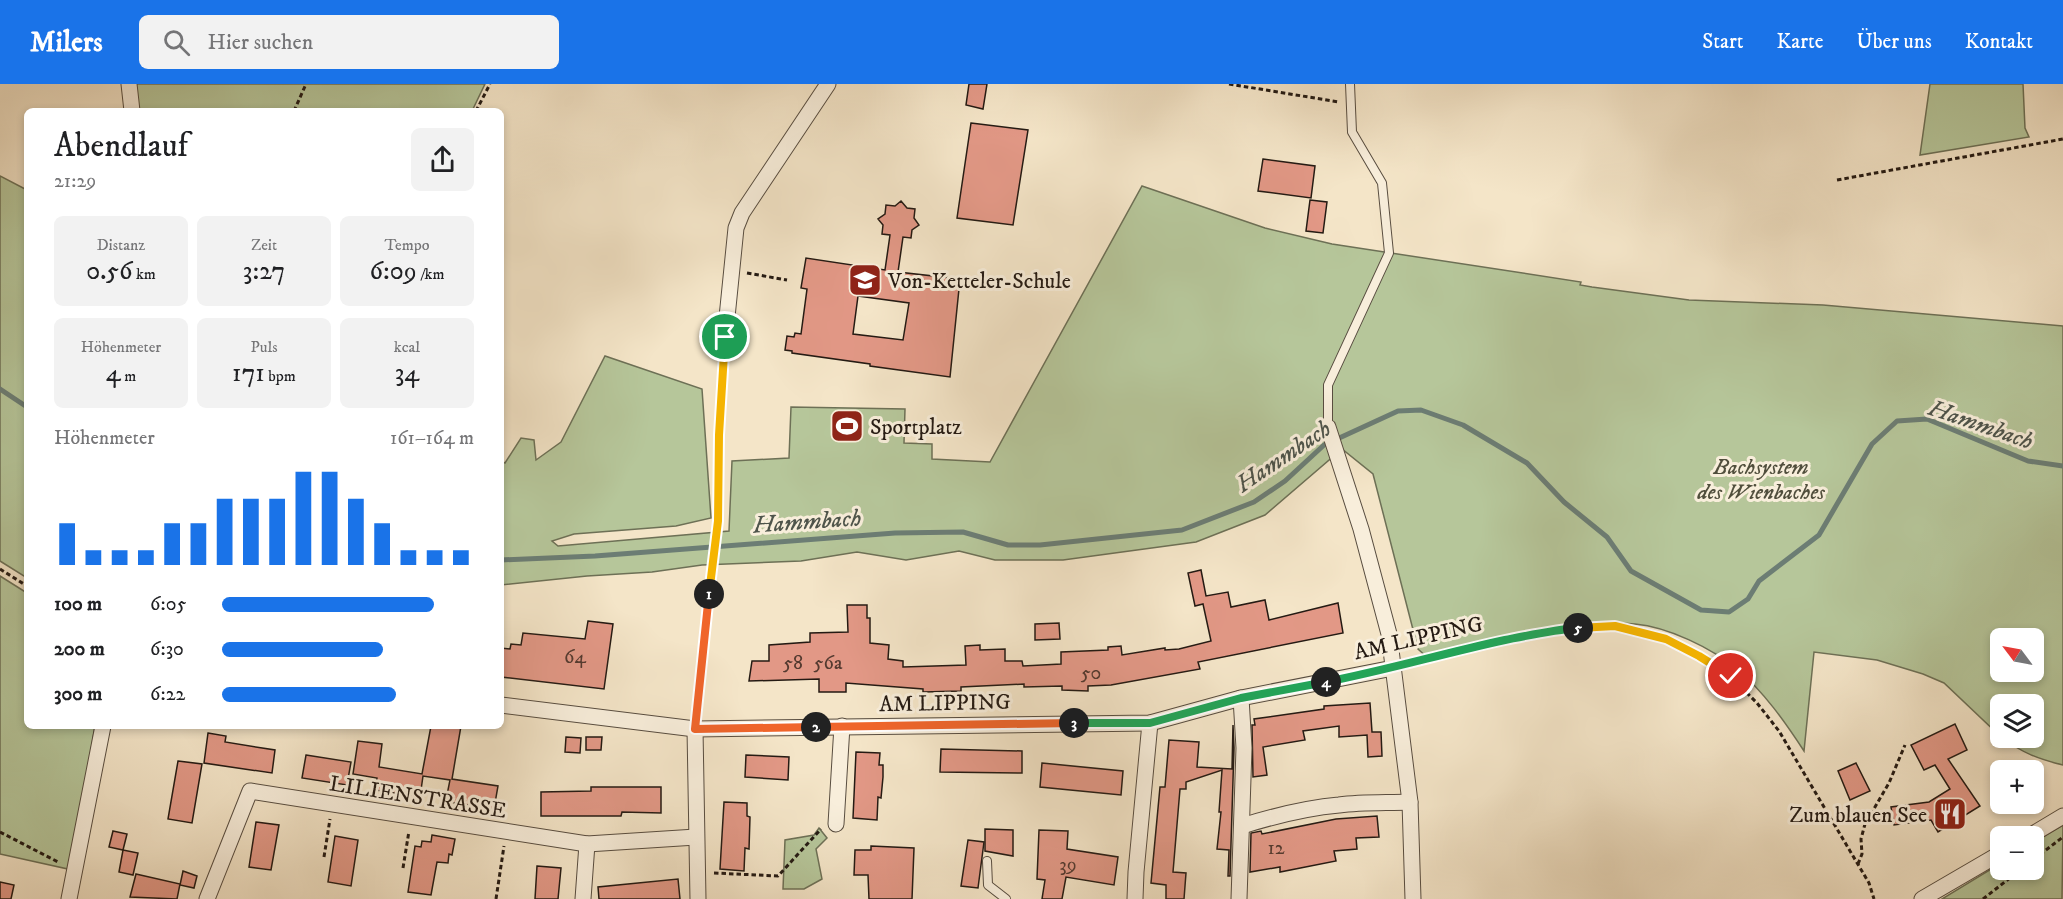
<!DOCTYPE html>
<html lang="de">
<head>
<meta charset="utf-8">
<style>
  body { margin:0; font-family:"IM FELL DW Pica",serif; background:#f2f2f2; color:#202124; height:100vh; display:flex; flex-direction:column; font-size:22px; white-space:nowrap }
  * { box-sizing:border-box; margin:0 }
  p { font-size:20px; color:#757577 }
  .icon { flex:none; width:33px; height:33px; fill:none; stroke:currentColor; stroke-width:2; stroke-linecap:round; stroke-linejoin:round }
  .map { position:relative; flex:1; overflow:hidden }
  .drawer { position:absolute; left:24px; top:24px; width:480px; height:621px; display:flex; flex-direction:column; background:#fff; border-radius:9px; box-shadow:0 3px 9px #0003 }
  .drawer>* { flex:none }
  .needle { width:39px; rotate:302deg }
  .tools { position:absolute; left:1990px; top:544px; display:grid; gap:12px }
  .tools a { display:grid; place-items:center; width:54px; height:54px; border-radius:9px; background:#fff; box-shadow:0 3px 9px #0003; font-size:30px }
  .pin { position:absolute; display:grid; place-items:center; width:51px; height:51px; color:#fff; margin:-26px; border:3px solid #fff; border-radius:50%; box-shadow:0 2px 6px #0007 }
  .km { position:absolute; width:30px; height:30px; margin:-15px; border-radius:50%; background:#222; color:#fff; font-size:16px; line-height:30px; text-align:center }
  .round { display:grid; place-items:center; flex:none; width:63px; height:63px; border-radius:9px; background:#f2f2f2 }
  .summary { display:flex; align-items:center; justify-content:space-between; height:102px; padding:0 30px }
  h1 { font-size:33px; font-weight:600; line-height:45px }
  .metrics { display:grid; grid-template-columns:repeat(3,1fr); gap:9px; height:102px; padding:6px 30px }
  .metrics div { display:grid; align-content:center; border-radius:9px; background:#f2f2f2; text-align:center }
  .metrics b { font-size:26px; font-weight:600 }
  .metrics small { font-size:16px; font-weight:400 }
  .metrics p { font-size:16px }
  .chart { height:168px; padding:12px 30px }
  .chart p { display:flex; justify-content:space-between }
  .chart svg { width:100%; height:108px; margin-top:6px; stroke:#1a73e8; stroke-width:6 }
  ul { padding:0 30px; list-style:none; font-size:20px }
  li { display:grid; grid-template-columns:96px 72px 1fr; align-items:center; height:45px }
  li i { height:15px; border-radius:8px; background:#1a73e8 }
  header { display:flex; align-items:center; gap:36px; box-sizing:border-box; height:84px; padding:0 30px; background:#1a73e8; color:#fff }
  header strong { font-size:28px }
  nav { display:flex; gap:33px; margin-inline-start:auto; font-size:21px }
  .search { width:420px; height:54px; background:#f2f2f2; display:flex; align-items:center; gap:15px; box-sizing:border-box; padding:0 21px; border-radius:9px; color:#757577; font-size:22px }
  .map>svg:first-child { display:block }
  .green { fill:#b6c69a; stroke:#6d7056; stroke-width:1.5; fill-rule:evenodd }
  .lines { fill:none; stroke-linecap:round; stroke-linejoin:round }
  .stream { stroke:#6c7d74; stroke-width:5 }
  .building { fill:#e29886; stroke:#241a13; stroke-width:1.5; fill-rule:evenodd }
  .lane-casing { stroke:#584d40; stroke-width:10 }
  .street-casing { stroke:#584d40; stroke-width:17 }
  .path { stroke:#241a13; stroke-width:3; stroke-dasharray:4.5 3; stroke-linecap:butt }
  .lane { stroke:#f8eedb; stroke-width:8 }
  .street { stroke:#f8eedb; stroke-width:15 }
  .split-1-casing { stroke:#fff; stroke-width:12 }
  .split-2-casing { stroke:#fff; stroke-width:12 }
  .split-3-casing { stroke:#fff; stroke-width:12 }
  .split-4-casing { stroke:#fff; stroke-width:12 }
  .split-5-casing { stroke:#fff; stroke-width:12 }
  .split-6-casing { stroke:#fff; stroke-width:12 }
  .split-1 { stroke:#f5b400; stroke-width:8 }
  .split-2 { stroke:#f0652b; stroke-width:8 }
  .split-3 { stroke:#f0652b; stroke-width:8 }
  .split-4 { stroke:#22a559; stroke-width:8 }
  .split-5 { stroke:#22a559; stroke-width:8 }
  .split-6 { stroke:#f5b400; stroke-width:8 }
  .labels { text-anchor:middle; stroke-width:6; stroke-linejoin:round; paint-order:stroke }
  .number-label { font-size:20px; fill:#543a30 }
  .poi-label { font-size:22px; fill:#241a13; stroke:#f8eedb; text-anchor:start }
  .park-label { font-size:22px; font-style:italic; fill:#504e3c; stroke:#f8eedb }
  .street-label { font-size:22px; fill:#241a13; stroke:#f8eedb }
  .water-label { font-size:24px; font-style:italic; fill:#4e544b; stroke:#f8eedb }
</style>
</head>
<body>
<header>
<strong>Milers</strong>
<div class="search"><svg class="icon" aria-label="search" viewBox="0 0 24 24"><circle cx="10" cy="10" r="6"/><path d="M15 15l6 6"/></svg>Hier suchen</div>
<nav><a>Start</a><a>Karte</a><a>Über uns</a><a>Kontakt</a></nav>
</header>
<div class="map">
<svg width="2063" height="815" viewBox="0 0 2063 815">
  <rect width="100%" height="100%" fill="#f4e5c8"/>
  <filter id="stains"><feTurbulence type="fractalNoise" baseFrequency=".00333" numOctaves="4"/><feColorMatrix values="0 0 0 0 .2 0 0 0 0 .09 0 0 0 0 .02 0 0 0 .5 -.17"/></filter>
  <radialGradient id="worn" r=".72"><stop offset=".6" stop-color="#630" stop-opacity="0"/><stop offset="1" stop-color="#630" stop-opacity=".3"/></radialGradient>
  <g class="green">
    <polygon points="134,0 485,0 472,27 137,27"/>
    <polygon points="1930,0 2023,0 2025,44 2029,53 1920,71"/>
    <polygon points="0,92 27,106 27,494 0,477"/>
    <path d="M1142 102 1265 144 1332 160 1581 198 1580 201 1592 203 1689 216 1823 221 2063 242V681C2038 675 2023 669 2002 654H2034V621H2001V653L1944 599 1923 590 1877 576 1814 568 1804 667C1785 638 1764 608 1738 586 1712 564 1668 543 1635 540 1572 533 1490 560 1428 574L1418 565 1373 390 1342 365 1265 431 1196 458 1063 476H995L959 467 906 476 857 468 801 477 702 481 652 488 587 492 501 501V377L505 379 521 354 534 356 536 376 561 358 605 272 702 305 711 434 676 442 574 450 552 457 558 462 729 447 732 377 789 374 791 323 905 325 904 359 932 360V375L990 378ZM2001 555H2034V588H2001Z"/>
    <polygon points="0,492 27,509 27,642 95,642 81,726 68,785 0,770"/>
    <polygon points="2063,741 2062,815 1942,815 2001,779 2001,786 2034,786 2034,758"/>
    <polygon points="819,744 827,754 816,765 822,795 804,805 783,805 785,756 814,751"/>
  </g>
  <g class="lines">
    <g class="stream">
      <polyline points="0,305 27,323"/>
      <polyline points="501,476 595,472 895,449 963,448 1008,461 1040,461 1182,446 1254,418 1285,397 1324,361 1398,327 1421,326 1463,341 1527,379 1564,418 1607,453 1631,487 1701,526 1729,528 1748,515 1759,497 1819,451 1872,360 1897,337 1927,335 2028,377 2063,382"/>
    </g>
  </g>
  <g class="building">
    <polygon points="969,0 987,0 983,25 966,21"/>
    <polygon points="971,39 1028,46 1013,141 957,134"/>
    <polygon points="1263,75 1315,82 1311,114 1258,107"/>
    <polygon points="1310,116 1327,118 1323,149 1306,147"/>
    <path d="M901 117 907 124 915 125 914 134 919 141 912 146 911 154 903 153 898 188 960 195 950 293 870 282V280L792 269V267L785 266 787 252 794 253 795 249 801 250 807 205 801 204 806 174 885 186 890 151 882 150 883 141 878 135 885 130 886 121 895 122ZM858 212 909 219 903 256 853 250Z"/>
    <polygon points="1201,486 1206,512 1228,508 1231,523 1265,516 1269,536 1338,519 1343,549 1198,578 1200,585 1111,601 1088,602 1088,607 1062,606 1062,602 1024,603 1024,600 961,603 961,607 923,608 923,605 846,599 846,608 819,608 819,595 749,597 752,577 769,577 769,561 810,558 810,549 848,548 847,521 867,521 867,534 870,534 870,559 889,561 888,575 903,577 903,583 966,581 965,562 980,561 980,566 1005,565 1005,577 1022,577 1023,582 1061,580 1061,568 1108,566 1108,563 1121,562 1122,571 1165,564 1165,566 1179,565 1211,557 1203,520 1195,522 1188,489"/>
    <polygon points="588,537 613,540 604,605 501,593 501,564 510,565 511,560 521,561 523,549 585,555"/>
    <polygon points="1059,539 1060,555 1035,556 1035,540"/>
    <polygon points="1370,619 1372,648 1381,648 1382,672 1368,673 1367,651 1339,653 1339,642 1303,647 1305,656 1263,663 1267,691 1253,693 1252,641 1255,641 1254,635 1324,625 1324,622"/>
    <polygon points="1955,640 1967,666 1948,675 1980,722 1938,748 1931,736 1894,741 1891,723 1929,718 1950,705 1935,681 1924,686 1911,661"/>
    <polygon points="1233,641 1234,664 1230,792 1228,792 1229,766 1217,765 1221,728 1219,728 1222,686 1186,698 1186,705 1180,705 1173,788 1186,789 1184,815 1166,815 1166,801 1151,799 1160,703 1165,703 1169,656 1199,658 1197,683 1232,685"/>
    <polygon points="431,642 461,642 452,695 498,702 494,725 449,718 450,712 447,711 450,696 423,692 420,713 375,706 377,694 353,690 358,657 382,660 379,683 422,690"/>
    <polygon points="208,649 226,652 225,658 275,666 272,689 204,679"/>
    <polygon points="566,653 581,654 580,669 565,668"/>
    <polygon points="586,653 602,653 601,666 586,666"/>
    <polygon points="941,665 1022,667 1022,689 940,688"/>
    <polygon points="856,668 880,669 879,681 883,681 883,693 881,714 878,713 877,736 853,734"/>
    <polygon points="306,671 351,678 347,701 302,694"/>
    <polygon points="746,671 789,673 788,696 745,693"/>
    <polygon points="178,677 202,680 192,739 168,735"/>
    <polygon points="1042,679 1123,687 1121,711 1040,703"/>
    <polygon points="1856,679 1870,707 1850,716 1838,687"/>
    <polygon points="591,703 661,703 661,729 622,728 621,732 541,732 541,708 591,707"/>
    <polygon points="724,718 747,719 747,732 750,733 749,765 745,764 744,787 720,785"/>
    <polygon points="1377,732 1379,753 1356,754 1357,765 1334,767 1336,777 1280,788 1280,783 1250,788 1251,749 1261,747 1262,750 1336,735"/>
    <polygon points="256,738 279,741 271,786 249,783"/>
    <polygon points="985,745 1013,746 1013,772 985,767"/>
    <polygon points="1039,746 1068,747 1067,765 1118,773 1114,801 1066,793 1062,815 1042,815 1045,796 1037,795"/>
    <polygon points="113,747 127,750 123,766 109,763"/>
    <polygon points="432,751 455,755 452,771 449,770 448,779 437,778 431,811 408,808 415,762 421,763 422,757 431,758"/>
    <polygon points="335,752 358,756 351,802 328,798"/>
    <polygon points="968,756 984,758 978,804 961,802"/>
    <polygon points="871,762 914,764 912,815 869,815 868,791 854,791 855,766 871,766"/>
    <polygon points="123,766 138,769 133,791 119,788"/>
    <polygon points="537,782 561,784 558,815 535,815"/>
    <polygon points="183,787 197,792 194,804 180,801"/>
    <polygon points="136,790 180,800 177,815 130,813"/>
    <polygon points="678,795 680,815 599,815 598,803"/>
    <polygon points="0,798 14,801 11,815 0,815"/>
  </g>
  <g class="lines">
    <g class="lane-casing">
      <g id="lane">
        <polyline points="1328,343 1328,301 1389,169 1382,99 1352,48 1350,0"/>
        <polyline points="987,777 988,801 1006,815"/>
      </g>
    </g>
    <g class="street-casing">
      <g id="street">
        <polyline points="129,0 132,27"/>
        <polyline points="725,253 736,144 742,129 828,0"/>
        <polyline points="1328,343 1361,445 1389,550 1410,718 1413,815"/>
        <polyline points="501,621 695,645 1150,639 1241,614 1393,584"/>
        <polyline points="695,645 698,815"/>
        <polyline points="836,740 842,642"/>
        <path d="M1242 742C1274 732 1305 724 1339 721 1362 718 1386 719 1410 718"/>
        <polyline points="2028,753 2063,732"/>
        <polyline points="69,815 103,642"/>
        <polyline points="207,815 250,707 587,760 696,753"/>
        <polyline points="583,815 587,760"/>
        <polyline points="1135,815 1136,788 1150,639"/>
        <polyline points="1239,815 1244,664 1241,614"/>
        <polyline points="1922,815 2001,769"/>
      </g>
    </g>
    <g class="path">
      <polyline points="1229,0 1339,18"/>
      <polyline points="294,27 306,0"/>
      <polyline points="476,27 490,0"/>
      <polyline points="1837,96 2063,55"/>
      <polyline points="747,189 787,196"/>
      <polyline points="0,485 27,502"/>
      <polyline points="1409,579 1460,565 1556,546 1615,542 1666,555 1699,572 1730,592 1757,619 1779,647 1869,799 1874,815"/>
      <polyline points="697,628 718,437 719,351 724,267"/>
      <polyline points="0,748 60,779"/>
      <polyline points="324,773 330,735"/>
      <polyline points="2034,775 2063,753"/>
      <polyline points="1858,780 1862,770 1861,755 1865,740 1889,699 1905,661"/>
      <polyline points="403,784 409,747"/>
      <polyline points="714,789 778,792 821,745"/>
      <polyline points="496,815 504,762"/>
      <polyline points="1983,815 2020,786"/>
    </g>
    <use href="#lane" class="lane"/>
    <use href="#street" class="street"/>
  </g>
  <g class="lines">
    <g class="split-1-casing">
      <polyline id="split-1" points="709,510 718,437 719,351 725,253"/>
    </g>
    <g class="split-2-casing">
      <polyline id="split-2" points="709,510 695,645 816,643"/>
    </g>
    <g class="split-3-casing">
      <polyline id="split-3" points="816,643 1074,639"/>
    </g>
    <g class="split-4-casing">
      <polyline id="split-4" points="1074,639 1150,639 1241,614 1326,598"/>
    </g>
    <g class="split-5-casing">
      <path id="split-5" d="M1326 598C1387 586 1445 569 1505 556 1530 551 1553 546 1578 544"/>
    </g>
    <g class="split-6-casing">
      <polyline id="split-6" points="1578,544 1615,542 1666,555 1699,572 1731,592"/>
    </g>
    <use href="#split-1" class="split-1"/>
    <use href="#split-2" class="split-2"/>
    <use href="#split-3" class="split-3"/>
    <use href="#split-4" class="split-4"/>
    <use href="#split-5" class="split-5"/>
    <use href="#split-6" class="split-6"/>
  </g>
  <defs>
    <g id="school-square" transform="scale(1.725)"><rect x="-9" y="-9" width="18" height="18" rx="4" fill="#8f2418" stroke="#f8eedb"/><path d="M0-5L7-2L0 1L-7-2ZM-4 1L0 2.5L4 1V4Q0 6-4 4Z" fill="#fff"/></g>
    <g id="stadium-square" transform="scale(1.725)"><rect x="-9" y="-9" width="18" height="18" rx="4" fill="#8f2418" stroke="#f8eedb"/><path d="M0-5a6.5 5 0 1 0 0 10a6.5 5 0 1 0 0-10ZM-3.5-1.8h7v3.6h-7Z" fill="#fff"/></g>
    <g id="restaurant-square" transform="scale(1.725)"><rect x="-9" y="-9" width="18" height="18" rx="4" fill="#8f2418" stroke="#f8eedb"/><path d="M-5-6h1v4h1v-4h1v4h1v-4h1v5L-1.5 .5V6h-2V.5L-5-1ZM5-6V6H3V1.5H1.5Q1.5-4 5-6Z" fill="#fff"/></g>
  </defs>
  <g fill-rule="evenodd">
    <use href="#school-square" x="865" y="196"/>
    <use href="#stadium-square" x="847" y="342"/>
    <use href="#restaurant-square" x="1950" y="730"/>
  </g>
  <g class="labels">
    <g class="number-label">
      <text x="575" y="579">64</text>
      <text x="793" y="585">58</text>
      <text x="828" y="585">56a</text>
      <text x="1091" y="595">50</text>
      <text x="1276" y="770">12</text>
      <text x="1068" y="787">39</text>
    </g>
    <g class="poi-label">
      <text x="888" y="204">Von-Ketteler-Schule</text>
      <text x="870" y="350">Sportplatz</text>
      <text x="1927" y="738" text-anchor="end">Zum blauen See</text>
    </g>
    <g class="park-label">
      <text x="1761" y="390">Bachsystem<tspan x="1761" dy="25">des Wienbaches</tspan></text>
    </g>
    <g class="street-label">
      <text transform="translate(1418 553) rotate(-13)" y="8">AM LIPPING</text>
      <text transform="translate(945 618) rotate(-1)" y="8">AM LIPPING</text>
      <text transform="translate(418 712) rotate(9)" y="8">LILIENSTRASSE</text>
    </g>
    <g class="water-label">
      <text transform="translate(1981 340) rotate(19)" y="8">Hammbach</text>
      <text transform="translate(1283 372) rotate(-34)" y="8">Hammbach</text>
      <text transform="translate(807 437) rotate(-4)" y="8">Hammbach</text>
    </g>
  </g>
  <rect width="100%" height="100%" filter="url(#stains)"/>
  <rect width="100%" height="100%" fill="url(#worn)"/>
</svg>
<div class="tools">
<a><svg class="needle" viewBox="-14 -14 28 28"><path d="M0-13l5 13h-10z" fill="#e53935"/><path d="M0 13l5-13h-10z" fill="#757577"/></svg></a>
<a><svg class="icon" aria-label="layers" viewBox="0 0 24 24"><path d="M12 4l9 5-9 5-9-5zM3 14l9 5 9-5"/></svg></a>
<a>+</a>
<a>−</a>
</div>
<div class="pin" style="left:725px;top:253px;background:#1e9e55"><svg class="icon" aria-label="arrive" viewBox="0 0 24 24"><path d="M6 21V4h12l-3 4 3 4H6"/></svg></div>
<div class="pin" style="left:1731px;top:592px;background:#d93025"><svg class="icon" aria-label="check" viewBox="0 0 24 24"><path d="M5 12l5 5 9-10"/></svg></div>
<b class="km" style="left:709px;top:510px">1</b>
<b class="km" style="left:816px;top:643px">2</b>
<b class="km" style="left:1074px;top:639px">3</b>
<b class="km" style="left:1326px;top:598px">4</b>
<b class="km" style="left:1578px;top:544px">5</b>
<section class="drawer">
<div class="summary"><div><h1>Abendlauf</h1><p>21:29</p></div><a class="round"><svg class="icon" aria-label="share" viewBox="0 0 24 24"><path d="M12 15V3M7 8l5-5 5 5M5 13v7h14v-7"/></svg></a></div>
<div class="metrics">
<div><p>Distanz</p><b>0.56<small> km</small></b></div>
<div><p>Zeit</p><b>3:27</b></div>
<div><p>Tempo</p><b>6:09<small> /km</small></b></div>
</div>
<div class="metrics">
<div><p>Höhenmeter</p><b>4<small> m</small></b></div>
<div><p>Puls</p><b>171<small> bpm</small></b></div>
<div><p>kcal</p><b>34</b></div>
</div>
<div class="chart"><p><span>Höhenmeter</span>161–164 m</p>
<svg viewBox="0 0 160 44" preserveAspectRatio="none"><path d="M5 44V27M15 44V38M25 44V38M35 44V38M45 44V27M55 44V27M65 44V17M75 44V17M85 44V17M95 44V6M105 44V6M115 44V17M125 44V27M135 44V38M145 44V38M155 44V38"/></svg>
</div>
<ul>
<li><b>100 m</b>6:05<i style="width:84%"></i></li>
<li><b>200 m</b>6:30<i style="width:64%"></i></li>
<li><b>300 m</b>6:22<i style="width:69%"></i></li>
</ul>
</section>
</div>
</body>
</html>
